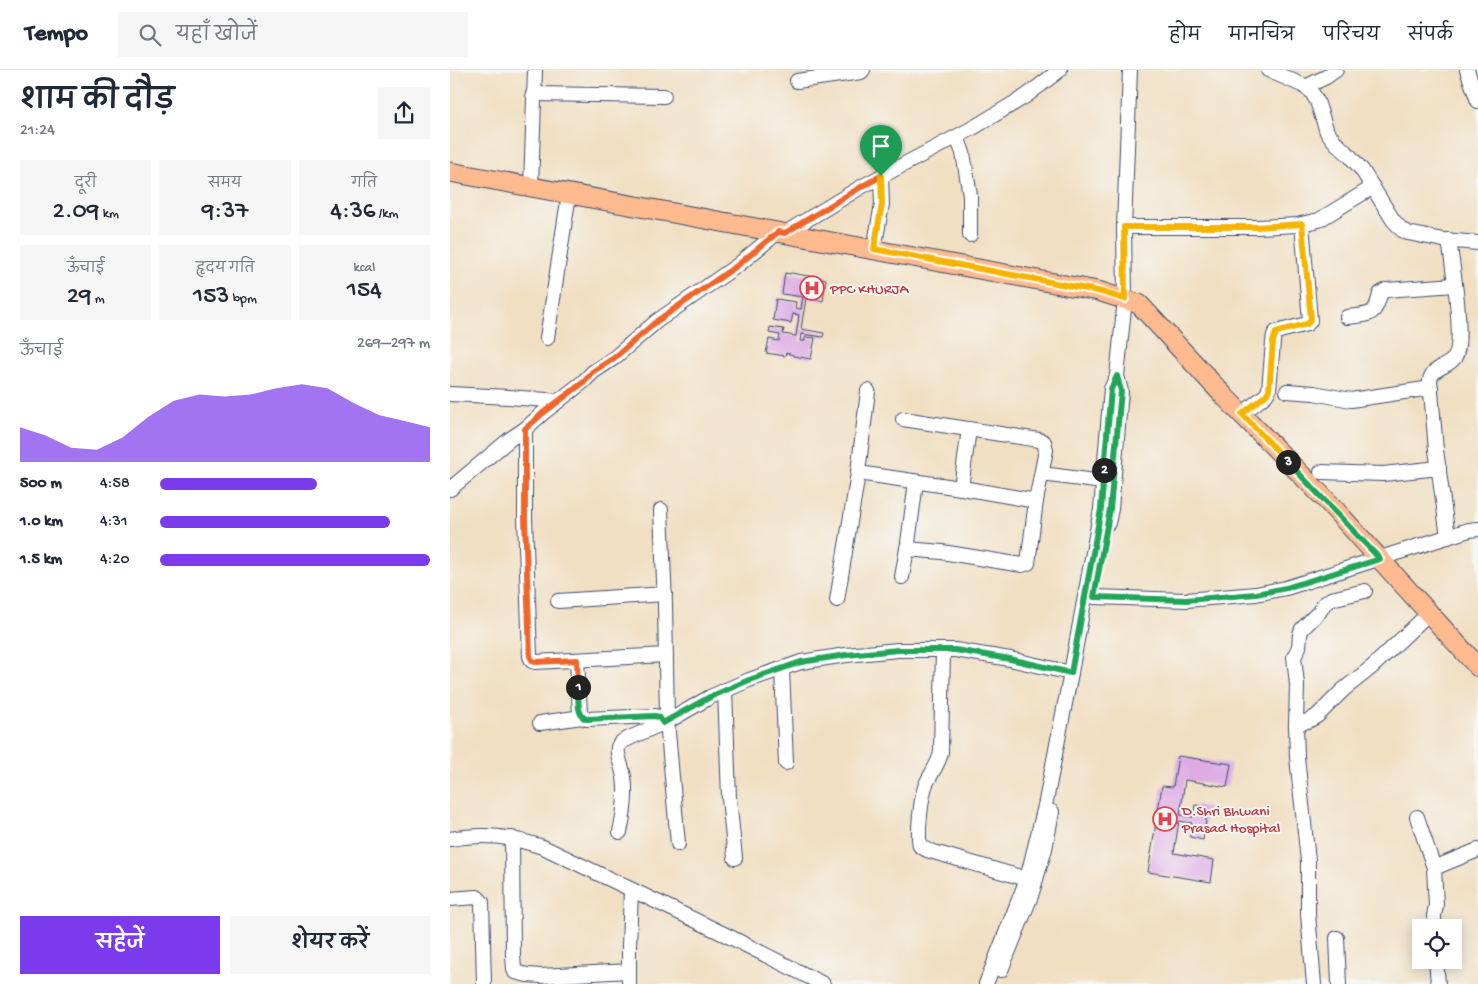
<!DOCTYPE html>
<html lang="hi">
<head>
<meta charset="utf-8">
<style>
  body { margin:0; font-family:"Gochi Hand","Playpen Sans Deva",sans-serif; background:#f6f6f7; color:#1f2937; height:100vh; display:flex; flex-direction:column; font-size:19px; white-space:nowrap }
  * { box-sizing:border-box; margin:0 }
  p { font-size:16px; color:#747a83 }
  .icon { flex:none; width:28px; height:28px; fill:none; stroke:currentColor; stroke-width:2; stroke-linecap:round; stroke-linejoin:round }
  .map { position:relative; flex:1; overflow:hidden }
  .side { display:flex; flex-direction:column; background:#fff; width:450px }
  .side>* { flex:none }
  .buttons { position:absolute; left:962px; top:849px; display:grid; gap:10px }
  .buttons a { display:grid; place-items:center; width:50px; height:50px; border-radius:0px; background:#fff; box-shadow:0 2px 12px #0003; font-size:25px }
  .pin { position:absolute; display:grid; place-items:center; width:42px; height:42px; color:#fff; margin:-51px -21px; border-radius:50% 50% 50% 0; rotate:-45deg; box-shadow:0 0 5px #0007 }
  .pin .icon { rotate:45deg }
  .km { position:absolute; width:25px; height:25px; margin:-12px; border-radius:50%; background:#222; color:#fff; font-size:14px; line-height:25px; text-align:center }
  .round { display:grid; place-items:center; flex:none; width:52px; height:52px; border-radius:0px; background:#f6f6f7 }
  .overview { display:flex; align-items:center; justify-content:space-between; height:85px; padding:0 20px }
  h1 { font-size:28px; font-weight:600; line-height:38px }
  .stats { display:grid; grid-template-columns:repeat(3,1fr); gap:8px; height:85px; padding:5px 20px }
  .stats div { display:grid; align-content:center; border-radius:0px; background:#f6f6f7; text-align:center }
  .stats b { font-size:25px; font-weight:600 }
  .stats small { font-size:14px; font-weight:400 }
  .stats p { font-size:14px }
  .chart { height:140px; padding:10px 20px }
  .chart p { display:flex; justify-content:space-between }
  .chart svg { width:100%; height:90px; margin-top:5px; fill:#7c3aed; opacity:.7 }
  .cta { display:flex; gap:10px; margin-top:auto; padding:10px 20px }
  .cta a { flex:1; height:58px; border-radius:0px; background:#7c3aed; color:#fff; font-size:20px; font-weight:600; line-height:58px; text-align:center }
  .cta a+a { background:#f6f6f7; color:#1f2937 }
  ul { padding:0 20px; list-style:none; font-size:16px }
  li { display:grid; grid-template-columns:80px 60px 1fr; align-items:center; height:38px }
  li i { height:12px; border-radius:6px; background:#7c3aed }
  header { display:flex; align-items:center; gap:30px; box-sizing:border-box; height:70px; padding:0 25px; background:#fff; border-bottom:1px solid #e0e1e3 }
  header strong { font-size:24px }
  nav { display:flex; gap:28px; margin-inline-start:auto; font-size:18px }
  .search { width:350px; height:45px; background:#f6f6f7; display:flex; align-items:center; gap:12px; box-sizing:border-box; padding:0 18px; border-radius:0px; color:#747a83; font-size:19px }
  main { display:flex; flex:1; min-height:0 }
  .map>svg:first-child { display:block }
  .building { fill:#ddaae4 }
  .lines { fill:none; stroke-linecap:round; stroke-linejoin:round }
  .minor-casing { stroke:#3b496d; stroke-width:16 }
  .major-casing { stroke:#3b496d; stroke-width:21 }
  .minor { stroke:#fff; stroke-width:14 }
  .major { stroke:#fcba8e; stroke-width:19 }
  .split-1-casing { stroke:#fff; stroke-width:10 }
  .split-2-casing { stroke:#fff; stroke-width:10 }
  .split-3-casing { stroke:#fff; stroke-width:10 }
  .split-4-casing { stroke:#fff; stroke-width:10 }
  .split-1 { stroke:#f0652b; stroke-width:6 }
  .split-2 { stroke:#22a559; stroke-width:6 }
  .split-3 { stroke:#22a559; stroke-width:6 }
  .split-4 { stroke:#f5b400; stroke-width:6 }
  .labels { text-anchor:middle; stroke-width:4; stroke-linejoin:round; paint-order:stroke }
  .health-label { font-size:15px; fill:#be3a42; stroke:#f6f6f2; text-anchor:start }
</style>
</head>
<body>
<header>
<strong>Tempo</strong>
<div class="search"><svg class="icon" aria-label="search" viewBox="0 0 24 24"><circle cx="10" cy="10" r="6"/><path d="M15 15l6 6"/></svg>यहाँ खोजें</div>
<nav><a>होम</a><a>मानचित्र</a><a>परिचय</a><a>संपर्क</a></nav>
</header>
<main>
<section class="side">
<div class="overview"><div><h1>शाम की दौड़</h1><p>21:24</p></div><a class="round"><svg class="icon" aria-label="share" viewBox="0 0 24 24"><path d="M12 15V3M7 8l5-5 5 5M5 13v7h14v-7"/></svg></a></div>
<div class="stats">
<div><p>दूरी</p><b>2.09<small> km</small></b></div>
<div><p>समय</p><b>9:37</b></div>
<div><p>गति</p><b>4:36<small> /km</small></b></div>
</div>
<div class="stats">
<div><p>ऊँचाई</p><b>29<small> m</small></b></div>
<div><p>हृदय गति</p><b>153<small> bpm</small></b></div>
<div><p>kcal</p><b>154</b></div>
</div>
<div class="chart"><p><span>ऊँचाई</span>269–297 m</p>
<svg viewBox="0 0 160 44" preserveAspectRatio="none"><path d="M0 44V27L10 31L20 37L30 38L40 32L50 22L60 14L70 11L80 12L90 11L100 8L110 6L120 8L130 15L140 21L150 24L160 27V44z"/></svg>
</div>
<ul>
<li><b>500 m</b>4:58<i style="width:58%"></i></li>
<li><b>1.0 km</b>4:31<i style="width:85%"></i></li>
<li><b>1.5 km</b>4:20<i style="width:100%"></i></li>
</ul>
<div class="cta"><a>सहेजें</a><a>शेयर करें</a></div>
</section>
<div class="map">
<svg width="1028" height="914" viewBox="0 0 1028 914">
  <rect width="100%" height="100%" fill="#f6f6f2"/>
  <filter id="ink" filterUnits="userSpaceOnUse"><feTurbulence type="fractalNoise" baseFrequency=".02" numOctaves="2"/><feDisplacementMap in="SourceGraphic" scale="10" xChannelSelector="R" yChannelSelector="G"/><feConvolveMatrix kernelMatrix="1 2 1 2 8 2 1 2 1" color-interpolation-filters="sRGB"/></filter>
  <filter id="wash" filterUnits="userSpaceOnUse"><feTurbulence type="fractalNoise" baseFrequency=".0096" numOctaves="4" result="noise"/><feDisplacementMap in="SourceGraphic" scale="20" xChannelSelector="R" yChannelSelector="G"/><feGaussianBlur stdDeviation="1.12" result="paint"/><feColorMatrix in="noise" values="0 0 0 0 0 0 0 0 0 0 0 0 0 0 0 0 0 1.4 0 .05"/><feComposite in="paint" operator="in"/></filter>
  <g filter="url(#wash)">
    <rect width="100%" height="100%" fill="#f1dfc2"/>
    <g id="blocks">
      <g class="building">
        <polygon points="335,203 340,204 341,203 376,209 373,231 356,228 351,259 374,263 373,267 351,264 350,271 355,271 355,267 365,268 361,289 343,286 343,285 336,283 335,286 316,283 319,269 329,271 330,265 319,263 320,257 334,259 333,264 346,266 349,245 343,244 341,253 323,250 326,229 346,232 345,238 351,239 353,227 332,224"/>
        <polygon points="728,686 781,694 777,717 735,710 730,745 743,747 745,735 758,737 753,770 740,767 742,753 729,751 724,783 764,790 761,812 698,802 712,716 723,717"/>
      </g>
    </g>
  </g>
  <g filter="url(#ink)">
    <use href="#blocks" fill-opacity="0" stroke="#3b496d" stroke-width="1"/>
    <g class="lines">
      <g class="minor-casing">
        <g id="minor">
          <polyline points="818,0 852,15 861,21 867,31 877,62 886,73 900,86 912,100 943,150 952,160 958,163 993,170 1028,173"/>
          <polyline points="1017,0 1028,31"/>
          <polyline points="347,11 411,2 413,0"/>
          <polyline points="855,17 876,7 886,0"/>
          <polyline points="83,24 214,26"/>
          <polyline points="507,67 513,83 520,125 520,165"/>
          <polyline points="81,117 85,0"/>
          <polyline points="674,157 807,157 847,155 869,150 923,117"/>
          <polyline points="335,163 411,117 521,59 576,26 610,0"/>
          <polyline points="424,179 432,134 431,106"/>
          <path d="M897 247C918 244 925 248 930 224L936 220 1005 215"/>
          <polyline points="97,268 119,124"/>
          <polyline points="837,321 864,323 901,330 981,318"/>
          <polyline points="0,324 59,327 109,331"/>
          <polyline points="792,344 816,325 819,320 823,272 824,265 826,262 857,254 860,251 852,154"/>
          <polyline points="453,349 589,370 594,372 596,380 586,431 578,493 572,495 492,482 457,479"/>
          <polyline points="75,359 75,448 80,586 82,591 85,592 216,585"/>
          <polyline points="871,402 933,404 989,398"/>
          <polyline points="408,403 518,419 586,431"/>
          <polyline points="592,404 653,412"/>
          <polyline points="511,418 519,359"/>
          <polyline points="0,419 60,369 75,359 93,343 133,312 143,302 164,288 207,251 288,195 328,162"/>
          <polyline points="211,440 215,534 217,651 228,774"/>
          <polyline points="658,453 661,439 671,321 667,306"/>
          <path d="M998 467 986 380 980 310C983 296 998 298 1005 287 1015 270 1002 192 999 170"/>
          <polyline points="452,507 458,473 466,412"/>
          <polyline points="644,527 736,530 806,524 836,518 1019,460 1028,459"/>
          <polyline points="387,530 407,410 418,321"/>
          <polyline points="108,531 215,524"/>
          <path d="M493 580 491 682C489 694 481 703 476 714 471 727 467 763 470 776L477 780 577 809"/>
          <polyline points="127,590 130,643 132,647 136,649 205,646 209,647 213,653"/>
          <polyline points="332,599 336,693"/>
          <polyline points="275,620 279,728 285,788"/>
          <polyline points="90,653 132,647"/>
          <polyline points="846,655 860,650 867,646 893,620 922,597 979,543"/>
          <polyline points="967,747 984,798 986,835 984,846 984,858"/>
          <path d="M170 762C174 744 177 726 174 707 173 700 166 683 168 677 169 674 171 673 173 671L222 649 260 627 299 610 351 592 396 585 448 580H505L560 589 621 603"/>
          <polyline points="62,768 63,886 64,899 65,902 77,905 91,906 179,901"/>
          <path d="M0 769C36 763 58 766 93 777L278 866 373 914"/>
          <polyline points="984,798 1028,780"/>
          <polyline points="0,829 27,827 32,832 34,914"/>
          <polyline points="887,868 889,914"/>
          <polyline points="986,890 988,914"/>
          <polyline points="551,900 581,826 595,779 602,742"/>
          <polyline points="179,914 179,876 181,820"/>
          <polyline points="536,914 577,809 595,736 620,608 651,439 661,319 667,306 675,229 674,157 680,0"/>
          <polyline points="864,914 858,844 858,791 847,687 846,655 847,614 844,587 849,577 850,564 852,559 870,541 874,534 881,529 915,521"/>
        </g>
      </g>
      <g class="major-casing">
        <polyline id="major" points="0,102 648,221 689,234 774,326 878,432 1028,597"/>
      </g>
      <use href="#minor" class="minor"/>
      <use href="#major" class="major"/>
    </g>
  </g>
  <g class="lines" filter="url(#ink)">
    <g class="split-1-casing">
      <polyline id="split-1" points="128,617 127,590 85,592 82,590 80,586 75,448 75,359 93,343 134,312 142,302 164,288 207,251 288,195 328,162 335,163 411,117 431,106"/>
    </g>
    <g class="split-2-casing">
      <path id="split-2" d="M128 617C129 627 126 645 136 649L205 646 209 647 213 653 260 627 299 610 351 592 396 585 448 580H505L560 589 621 603 651 439 654 400"/>
    </g>
    <g class="split-3-casing">
      <polyline id="split-3" points="654,400 661,319 667,306 671,321 660,439 644,527 736,530 806,524 836,518 930,489 838,392"/>
    </g>
    <g class="split-4-casing">
      <polyline id="split-4" points="431,106 432,134 424,179 648,221 675,229 674,157 807,157 852,154 861,248 860,251 857,254 826,262 823,272 819,320 816,325 792,344 838,392"/>
    </g>
    <use href="#split-1" class="split-1"/>
    <use href="#split-2" class="split-2"/>
    <use href="#split-3" class="split-3"/>
    <use href="#split-4" class="split-4"/>
  </g>
  <defs>
    <g id="hospital-ring" transform="scale(1.25)"><circle r="9.5" fill="#f6f6f2" stroke="#e0444e" stroke-width="1.5"/><path d="M-5-5h3v3.5h4V-5h3V5h-3V1.5h-4V5h-3Z" fill="#e0444e"/></g>
  </defs>
  <g fill-rule="evenodd">
    <use href="#hospital-ring" x="362" y="218"/>
    <use href="#hospital-ring" x="715" y="749"/>
  </g>
  <g class="labels">
    <g class="health-label">
      <text x="380" y="223">PPC KHURJA</text>
      <text x="732" y="745">D.Shri Bhwani<tspan x="732" dy="17">Prasad Hospital</tspan></text>
    </g>
  </g>
</svg>
<div class="buttons">
<a><svg class="icon" aria-label="locate" viewBox="0 0 24 24"><circle cx="12" cy="12" r="6"/><path d="M12 2v4M12 18v4M2 12h4M18 12h4"/></svg></a>
</div>
<div class="pin" style="left:431px;top:106px;background:#1e9e55"><svg class="icon" aria-label="arrive" viewBox="0 0 24 24"><path d="M6 21V4h12l-3 4 3 4H6"/></svg></div>
<b class="km" style="left:128px;top:617px">1</b>
<b class="km" style="left:654px;top:400px">2</b>
<b class="km" style="left:838px;top:392px">3</b>
</div>
</main>
</body>
</html>
